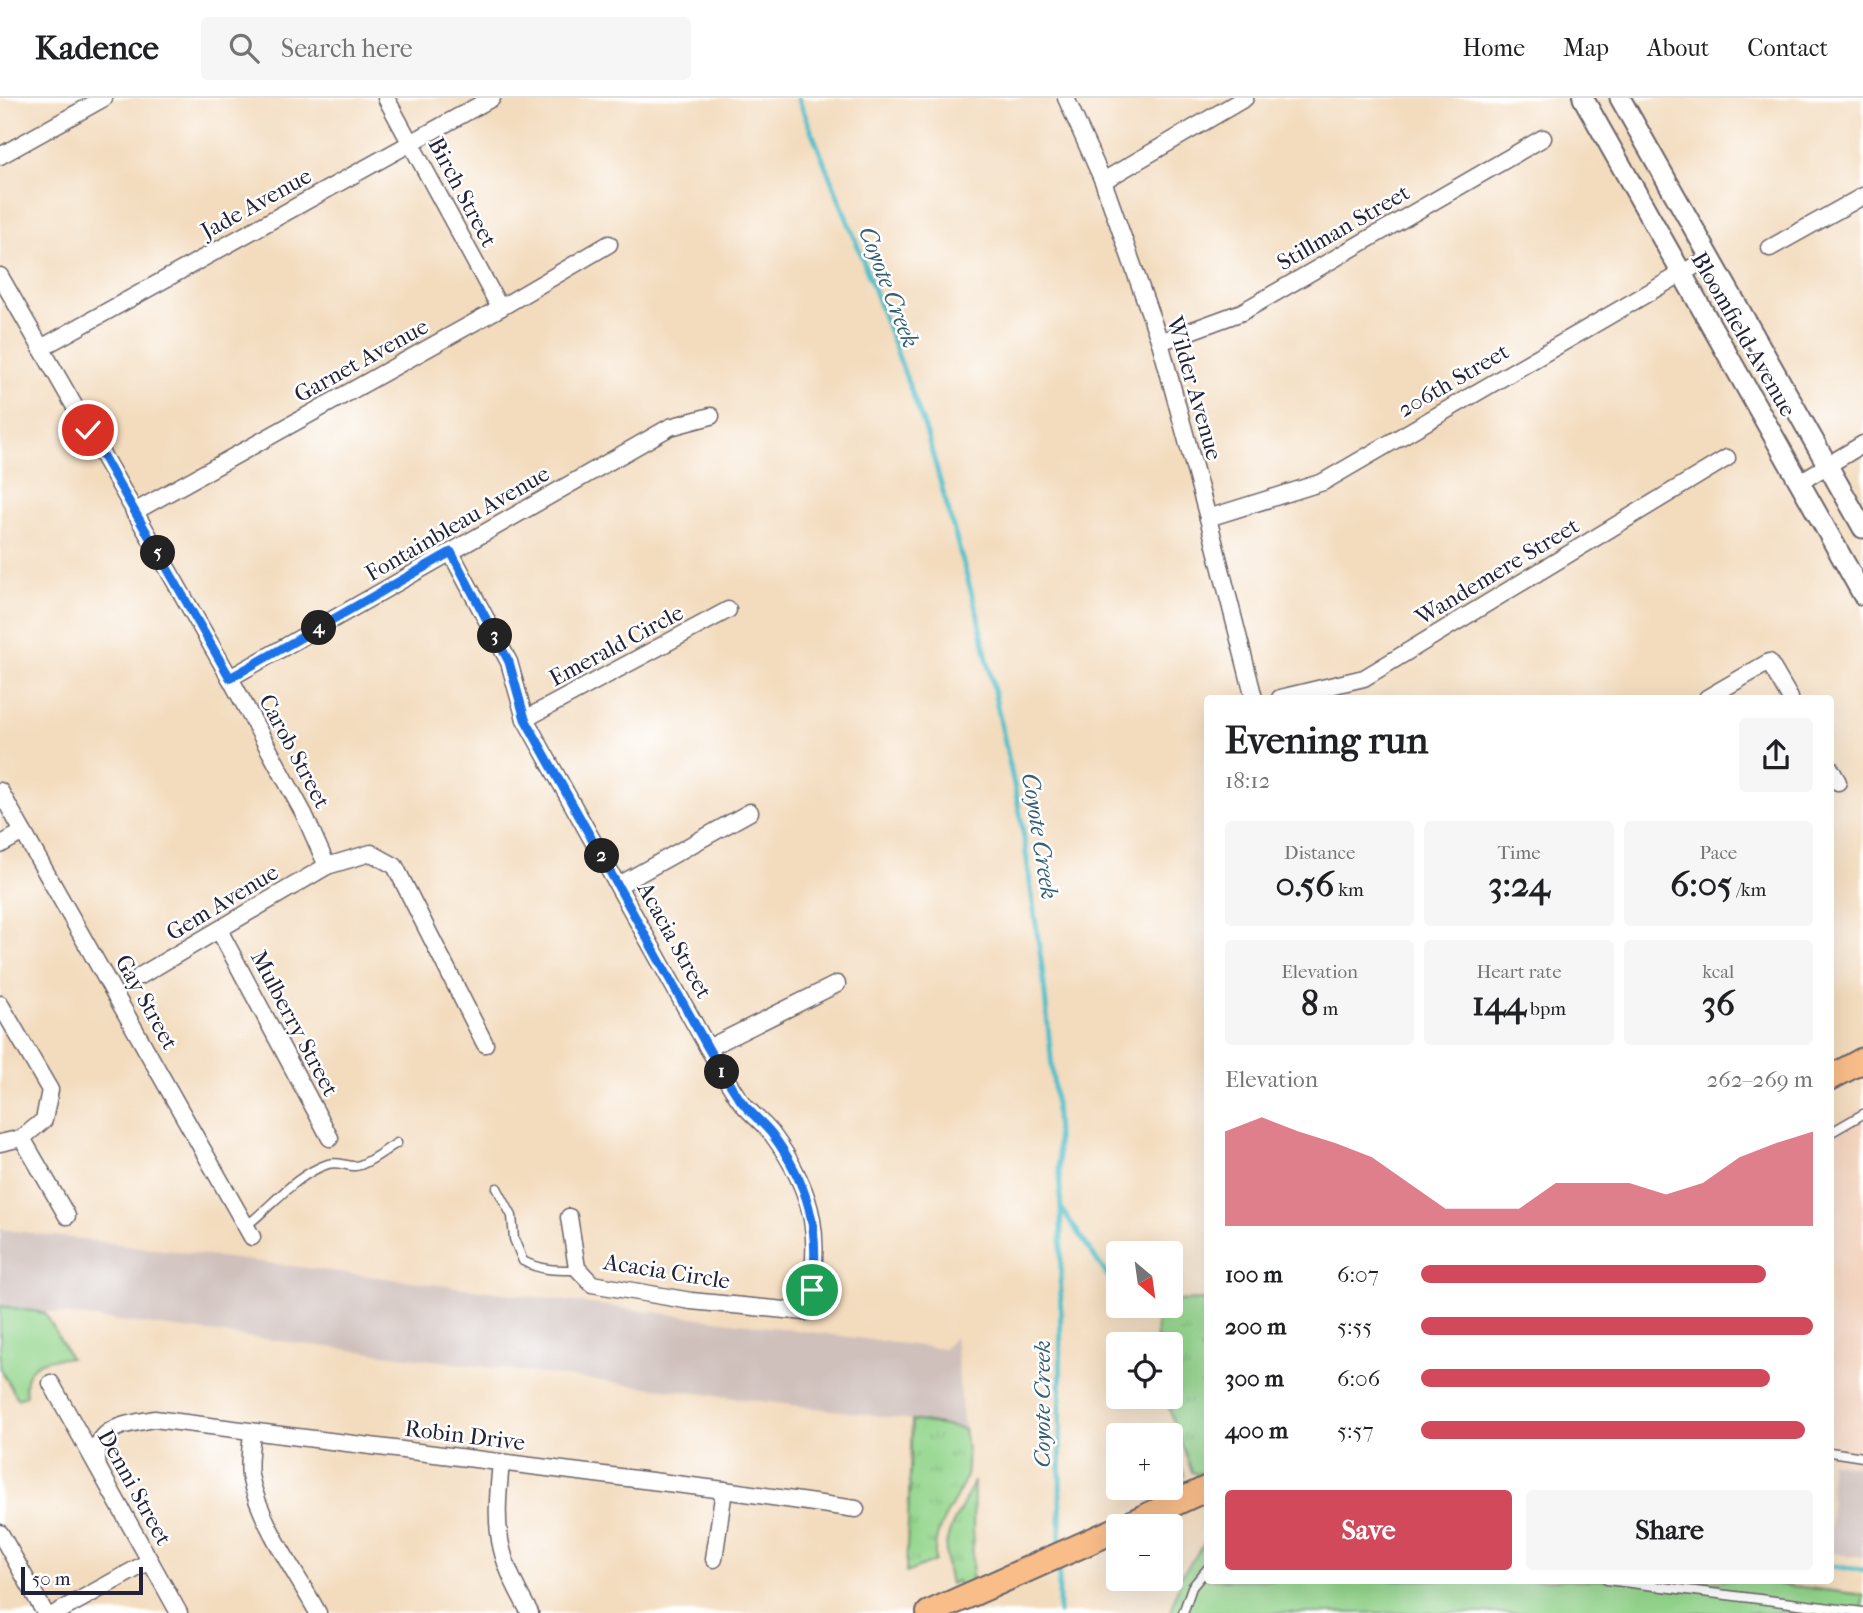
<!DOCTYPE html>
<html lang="en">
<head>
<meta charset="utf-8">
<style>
  body { margin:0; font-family:"IM FELL French Canon",serif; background:#f6f6f6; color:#202124; height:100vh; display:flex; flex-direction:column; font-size:26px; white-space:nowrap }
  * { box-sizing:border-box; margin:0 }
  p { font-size:23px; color:#757577 }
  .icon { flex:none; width:38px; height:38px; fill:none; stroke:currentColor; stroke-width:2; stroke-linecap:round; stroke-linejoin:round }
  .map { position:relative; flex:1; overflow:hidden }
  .sheet { position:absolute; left:1204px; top:597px; width:630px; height:889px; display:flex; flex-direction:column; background:#fff; border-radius:7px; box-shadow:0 7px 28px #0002 }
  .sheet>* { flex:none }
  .needle { width:46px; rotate:151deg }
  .buttons { position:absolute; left:1106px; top:1143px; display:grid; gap:14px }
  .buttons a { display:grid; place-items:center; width:77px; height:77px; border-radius:7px; background:#fff; box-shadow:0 7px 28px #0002; font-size:35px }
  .scale { position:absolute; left:21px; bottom:18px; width:122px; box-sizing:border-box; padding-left:7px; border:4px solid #22223b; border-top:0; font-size:19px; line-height:24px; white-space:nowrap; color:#22223b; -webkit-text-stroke:5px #fff; paint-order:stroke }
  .pin { position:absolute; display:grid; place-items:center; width:60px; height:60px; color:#fff; margin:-30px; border:4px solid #fff; border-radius:50%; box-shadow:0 2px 7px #0007 }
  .km { position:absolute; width:35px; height:35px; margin:-18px; border-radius:50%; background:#222; color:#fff; font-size:19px; line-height:35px; text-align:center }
  .round { display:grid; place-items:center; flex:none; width:74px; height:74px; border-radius:7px; background:#f6f6f6 }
  .head { display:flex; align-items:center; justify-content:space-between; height:119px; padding:0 21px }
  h1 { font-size:38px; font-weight:700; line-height:52px }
  .figures { display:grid; grid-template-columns:repeat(3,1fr); gap:10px; height:119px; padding:7px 21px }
  .figures div { display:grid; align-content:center; border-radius:7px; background:#f6f6f6; text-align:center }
  .figures b { font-size:35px; font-weight:700 }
  .figures small { font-size:19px; font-weight:400 }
  .figures p { font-size:19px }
  .chart { height:196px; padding:14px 21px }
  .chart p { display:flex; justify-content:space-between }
  .chart svg { width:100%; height:126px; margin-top:7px; fill:#d1495b; opacity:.7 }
  .button { display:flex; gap:14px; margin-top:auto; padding:14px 21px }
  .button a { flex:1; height:80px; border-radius:7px; background:#d1495b; color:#fff; font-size:28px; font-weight:700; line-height:80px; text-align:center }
  .button a+a { background:#f6f6f6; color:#202124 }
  ul { padding:0 21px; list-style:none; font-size:23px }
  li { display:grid; grid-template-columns:112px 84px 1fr; align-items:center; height:52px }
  li i { height:18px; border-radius:9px; background:#d1495b }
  header { display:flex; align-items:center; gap:42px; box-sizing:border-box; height:98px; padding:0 35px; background:#fff; border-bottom:2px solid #e0e0e0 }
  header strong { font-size:33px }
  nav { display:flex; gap:38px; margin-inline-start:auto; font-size:24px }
  .search { width:490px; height:63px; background:#f6f6f6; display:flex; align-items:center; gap:18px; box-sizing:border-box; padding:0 24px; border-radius:7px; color:#757577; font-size:26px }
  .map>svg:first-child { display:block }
  .built { fill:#f3d4bf }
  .railway { fill:#cfc0bb }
  .grass { fill:url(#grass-tufts); stroke:#5b7c64; stroke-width:2 }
  .green { fill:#94d68d; stroke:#5b7c64; stroke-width:2 }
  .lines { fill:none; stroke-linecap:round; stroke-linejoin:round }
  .stream { stroke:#50bec8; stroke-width:5 }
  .service-casing { stroke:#6b6368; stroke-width:11 }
  .minor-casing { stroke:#6b6368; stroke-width:19 }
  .tertiary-casing { stroke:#6b6368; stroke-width:23 }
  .primary-casing { stroke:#6b6368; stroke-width:28 }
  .service { stroke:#fff; stroke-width:8 }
  .minor { stroke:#fff; stroke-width:16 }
  .tertiary { stroke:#fff; stroke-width:19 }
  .primary { stroke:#f8bd89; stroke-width:24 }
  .route-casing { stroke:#fff; stroke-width:14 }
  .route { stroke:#1a73e8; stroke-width:9 }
  .labels { text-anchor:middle; stroke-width:5; stroke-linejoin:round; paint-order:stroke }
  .street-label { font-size:23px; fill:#22223b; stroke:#fff }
  .water-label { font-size:24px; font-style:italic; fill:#346073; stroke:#fff }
</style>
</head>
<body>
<header>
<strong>Kadence</strong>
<div class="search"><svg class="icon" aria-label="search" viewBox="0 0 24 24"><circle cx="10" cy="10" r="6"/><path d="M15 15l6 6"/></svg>Search here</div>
<nav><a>Home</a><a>Map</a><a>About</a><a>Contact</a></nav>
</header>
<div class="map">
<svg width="1863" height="1515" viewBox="0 0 1863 1515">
  <defs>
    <pattern id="grass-tufts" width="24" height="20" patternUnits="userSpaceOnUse" patternTransform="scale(1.75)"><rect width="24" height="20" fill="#94d68d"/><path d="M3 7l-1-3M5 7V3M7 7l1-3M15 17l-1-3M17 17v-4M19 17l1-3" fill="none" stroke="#7fb77b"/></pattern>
  </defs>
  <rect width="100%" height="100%" fill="#fff"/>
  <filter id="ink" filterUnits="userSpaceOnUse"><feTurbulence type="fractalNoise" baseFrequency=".0143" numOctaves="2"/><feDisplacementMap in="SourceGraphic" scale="14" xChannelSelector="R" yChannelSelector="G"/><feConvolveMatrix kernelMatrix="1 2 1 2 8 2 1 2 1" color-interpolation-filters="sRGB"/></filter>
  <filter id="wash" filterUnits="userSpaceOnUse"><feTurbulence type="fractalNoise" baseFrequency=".00686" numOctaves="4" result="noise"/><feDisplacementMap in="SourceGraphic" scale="28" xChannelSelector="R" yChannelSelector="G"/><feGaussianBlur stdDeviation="1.57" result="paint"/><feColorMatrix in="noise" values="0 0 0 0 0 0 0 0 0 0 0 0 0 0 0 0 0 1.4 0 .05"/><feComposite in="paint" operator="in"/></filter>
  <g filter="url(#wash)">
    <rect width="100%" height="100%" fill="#f3dbbd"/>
    <polygon class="built" points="1863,1009 1863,1369 1831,1365 1830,1028"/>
    <g class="railway">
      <polygon points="0,1131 944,1251 955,1238 964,1332 912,1322 0,1208"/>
      <polygon points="1830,1365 1863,1369 1863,1459 1831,1455"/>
    </g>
    <g class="grass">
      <polygon points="1207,1202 1208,1378 1203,1380 1200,1375 1197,1376 1192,1374 1165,1299 1171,1298 1171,1246 1157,1246 1156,1208 1171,1208 1171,1203"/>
      <path d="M912 1322 964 1331C967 1347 970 1371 963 1386 950 1415 933 1428 935 1463L906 1475Z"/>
      <polygon points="1171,1347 1184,1376 1181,1384 1183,1389 1150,1403 1151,1390 1171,1390"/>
      <path d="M974 1383 972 1484 960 1490 957 1483 950 1486C937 1432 956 1428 974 1383Z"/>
    </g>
    <g class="green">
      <path d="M0 1208 45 1215 70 1260C44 1259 21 1266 26 1297L18 1301 0 1271Z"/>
      <polygon points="1207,1442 1208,1482 1748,1482 1863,1497 1863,1515 1171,1515 1180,1480"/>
    </g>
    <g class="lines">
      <g class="stream">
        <polyline points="798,0 854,138 926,333 978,518 1021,720 1043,876 1055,1001 1061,1110 1060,1449"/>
        <polyline points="1061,1110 1118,1193"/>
        <polyline points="1128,1208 1135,1217"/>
        <polyline points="1830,1468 1863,1472"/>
        <polyline points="1059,1515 1059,1466"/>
      </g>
    </g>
  </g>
  <g filter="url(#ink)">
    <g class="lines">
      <g class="service-casing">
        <g id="service">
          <polyline points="1830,1035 1863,1016"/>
          <path d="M497 1090 512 1118 514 1141 523 1163C541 1173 559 1172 579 1172"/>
          <path d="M246 1128C272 1108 295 1077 328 1066 338 1063 346 1068 355 1068 365 1068 388 1050 397 1045"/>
          <polyline points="1830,1354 1863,1359"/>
          <polyline points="1607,1482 1863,1514"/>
          <polyline points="1183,1515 1192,1489 1208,1470"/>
        </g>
      </g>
      <g class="minor-casing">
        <g id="minor">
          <polyline points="386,0 500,210"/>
          <polyline points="1066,0 1103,83 1160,244 1208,420 1254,600"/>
          <polyline points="0,58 104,0"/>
          <polyline points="1103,83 1245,0"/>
          <polyline points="1770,150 1863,98"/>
          <polyline points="0,178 230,580 304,716 327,768 371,755 395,768 485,946"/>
          <polyline points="1160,244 1242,214 1543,40"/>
          <polyline points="41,250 492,0"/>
          <polyline points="1800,384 1863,346"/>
          <polyline points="134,414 500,210 609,146"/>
          <polyline points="1208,420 1323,384 1710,159"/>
          <path d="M451 455 509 564 525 621 708 950C718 967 728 985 739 1001 748 1014 762 1023 772 1036 816 1096 823 1143 806 1214L691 1203 592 1186 577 1170 569 1119"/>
          <polyline points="230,580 670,329 711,318"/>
          <polyline points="1280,600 1364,580 1727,360"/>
          <polyline points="1707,600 1769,564 1790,600"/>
          <polyline points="525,621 728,512"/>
          <polyline points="1830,670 1838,684"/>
          <polyline points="0,693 252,1139"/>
          <polyline points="0,747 23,734"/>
          <polyline points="619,787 750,714"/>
          <polyline points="219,832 330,1040"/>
          <polyline points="140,878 327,768"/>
          <polyline points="0,906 50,992 44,1022 22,1040 0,1045"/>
          <polyline points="708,950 837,886"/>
          <polyline points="22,1040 67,1118"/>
          <polyline points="51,1285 179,1515"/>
          <path d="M252 1334C251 1348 248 1364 250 1378 260 1425 295 1473 318 1515"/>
          <path d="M501 1365C494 1433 496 1455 530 1515"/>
          <path d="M98 1369C90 1329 124 1327 154 1321L724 1392 856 1411"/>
          <polyline points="0,1435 45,1515"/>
          <polyline points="714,1461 724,1392"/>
          <polyline points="56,1515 150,1463"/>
        </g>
      </g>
      <g class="tertiary-casing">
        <g id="tertiary">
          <polyline points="1583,0 1863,497"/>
          <polyline points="1620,0 1863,430"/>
        </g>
      </g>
      <g class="primary-casing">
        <g id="primary">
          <polyline points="1830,980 1863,962"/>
          <polyline points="1125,1428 1208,1390"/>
          <polyline points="929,1515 1118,1431"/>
        </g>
      </g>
      <use href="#service" class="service"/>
      <use href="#minor" class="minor"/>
      <use href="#tertiary" class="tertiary"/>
      <use href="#primary" class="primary"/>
    </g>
  </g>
  <g class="lines" filter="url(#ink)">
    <g class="route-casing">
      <path id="route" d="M88 332 230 580 451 454 509 564 525 621 708 950C718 967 728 984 739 1000 748 1014 762 1023 772 1036 808 1085 821 1131 812 1192"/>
    </g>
    <use href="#route" class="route"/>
  </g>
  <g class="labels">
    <g class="street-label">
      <text transform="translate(463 94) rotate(62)" y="8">Birch Street</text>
      <text transform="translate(256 105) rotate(-29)" y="8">Jade Avenue</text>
      <text transform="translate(1343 129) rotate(-30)" y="8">Stillman Street</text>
      <text transform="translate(1744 236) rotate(60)" y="8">Bloomfield Avenue</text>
      <text transform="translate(361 262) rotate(-29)" y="8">Garnet Avenue</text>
      <text transform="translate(1453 282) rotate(-30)" y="8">206th Street</text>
      <text transform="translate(1195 290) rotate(74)" y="8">Wilder Avenue</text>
      <text transform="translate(457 425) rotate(-30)" y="8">Fontainbleau Avenue</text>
      <text transform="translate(1497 473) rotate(-31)" y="8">Wandemere Street</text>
      <text transform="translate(616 547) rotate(-28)" y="8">Emerald Circle</text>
      <text transform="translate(295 653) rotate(62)" y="8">Carob Street</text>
      <text transform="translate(222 804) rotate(-31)" y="8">Gem Avenue</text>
      <text transform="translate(675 842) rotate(61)" y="8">Acacia Street</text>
      <text transform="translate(147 904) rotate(61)" y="8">Gay Street</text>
      <text transform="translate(295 925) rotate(62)" y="8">Mulberry Street</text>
      <text transform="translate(667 1173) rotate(9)" y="8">Acacia Circle</text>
      <text transform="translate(465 1337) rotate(7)" y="8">Robin Drive</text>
      <text transform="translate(135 1389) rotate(61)" y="8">Denni Street</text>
    </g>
    <g class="water-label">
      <text transform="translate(889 189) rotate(69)" y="8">Coyote Creek</text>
      <text transform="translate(1040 738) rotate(81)" y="8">Coyote Creek</text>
      <text transform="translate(1042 1306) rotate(-90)" y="8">Coyote Creek</text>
    </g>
  </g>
</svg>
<div class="buttons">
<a><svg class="needle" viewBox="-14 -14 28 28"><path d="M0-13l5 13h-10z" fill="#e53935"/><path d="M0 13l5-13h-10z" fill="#757577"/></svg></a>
<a><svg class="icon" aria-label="locate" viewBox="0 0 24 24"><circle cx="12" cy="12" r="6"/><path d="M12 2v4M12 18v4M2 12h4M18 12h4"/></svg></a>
<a>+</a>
<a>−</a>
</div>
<div class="scale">50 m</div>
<div class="pin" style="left:812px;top:1192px;background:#1e9e55"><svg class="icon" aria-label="arrive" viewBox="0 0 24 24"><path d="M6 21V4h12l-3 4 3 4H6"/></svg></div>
<div class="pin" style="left:88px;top:332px;background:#d93025"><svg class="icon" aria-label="check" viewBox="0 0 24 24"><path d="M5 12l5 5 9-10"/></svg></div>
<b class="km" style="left:722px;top:974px">1</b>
<b class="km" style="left:602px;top:758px">2</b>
<b class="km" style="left:495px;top:538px">3</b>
<b class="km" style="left:319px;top:530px">4</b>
<b class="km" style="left:158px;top:455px">5</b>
<section class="sheet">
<div class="head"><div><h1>Evening run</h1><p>18:12</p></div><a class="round"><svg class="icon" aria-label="share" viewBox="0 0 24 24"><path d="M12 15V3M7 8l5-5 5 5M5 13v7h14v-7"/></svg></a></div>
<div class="figures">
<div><p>Distance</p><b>0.56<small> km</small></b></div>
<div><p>Time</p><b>3:24</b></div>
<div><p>Pace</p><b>6:05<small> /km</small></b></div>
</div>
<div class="figures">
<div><p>Elevation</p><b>8<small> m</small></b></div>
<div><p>Heart rate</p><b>144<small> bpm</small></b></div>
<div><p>kcal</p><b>36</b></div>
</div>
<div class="chart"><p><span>Elevation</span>262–269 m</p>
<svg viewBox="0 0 160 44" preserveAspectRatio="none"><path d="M0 44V11L10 6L20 11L30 15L40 20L50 29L60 38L70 38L80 38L90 29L100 29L110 29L120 33L130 29L140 20L150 15L160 11V44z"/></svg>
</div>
<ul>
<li><b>100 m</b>6:07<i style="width:88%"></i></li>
<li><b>200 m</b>5:55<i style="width:100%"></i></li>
<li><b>300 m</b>6:06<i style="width:89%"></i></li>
<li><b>400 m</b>5:57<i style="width:98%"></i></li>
</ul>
<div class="button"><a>Save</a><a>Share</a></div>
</section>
</div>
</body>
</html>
